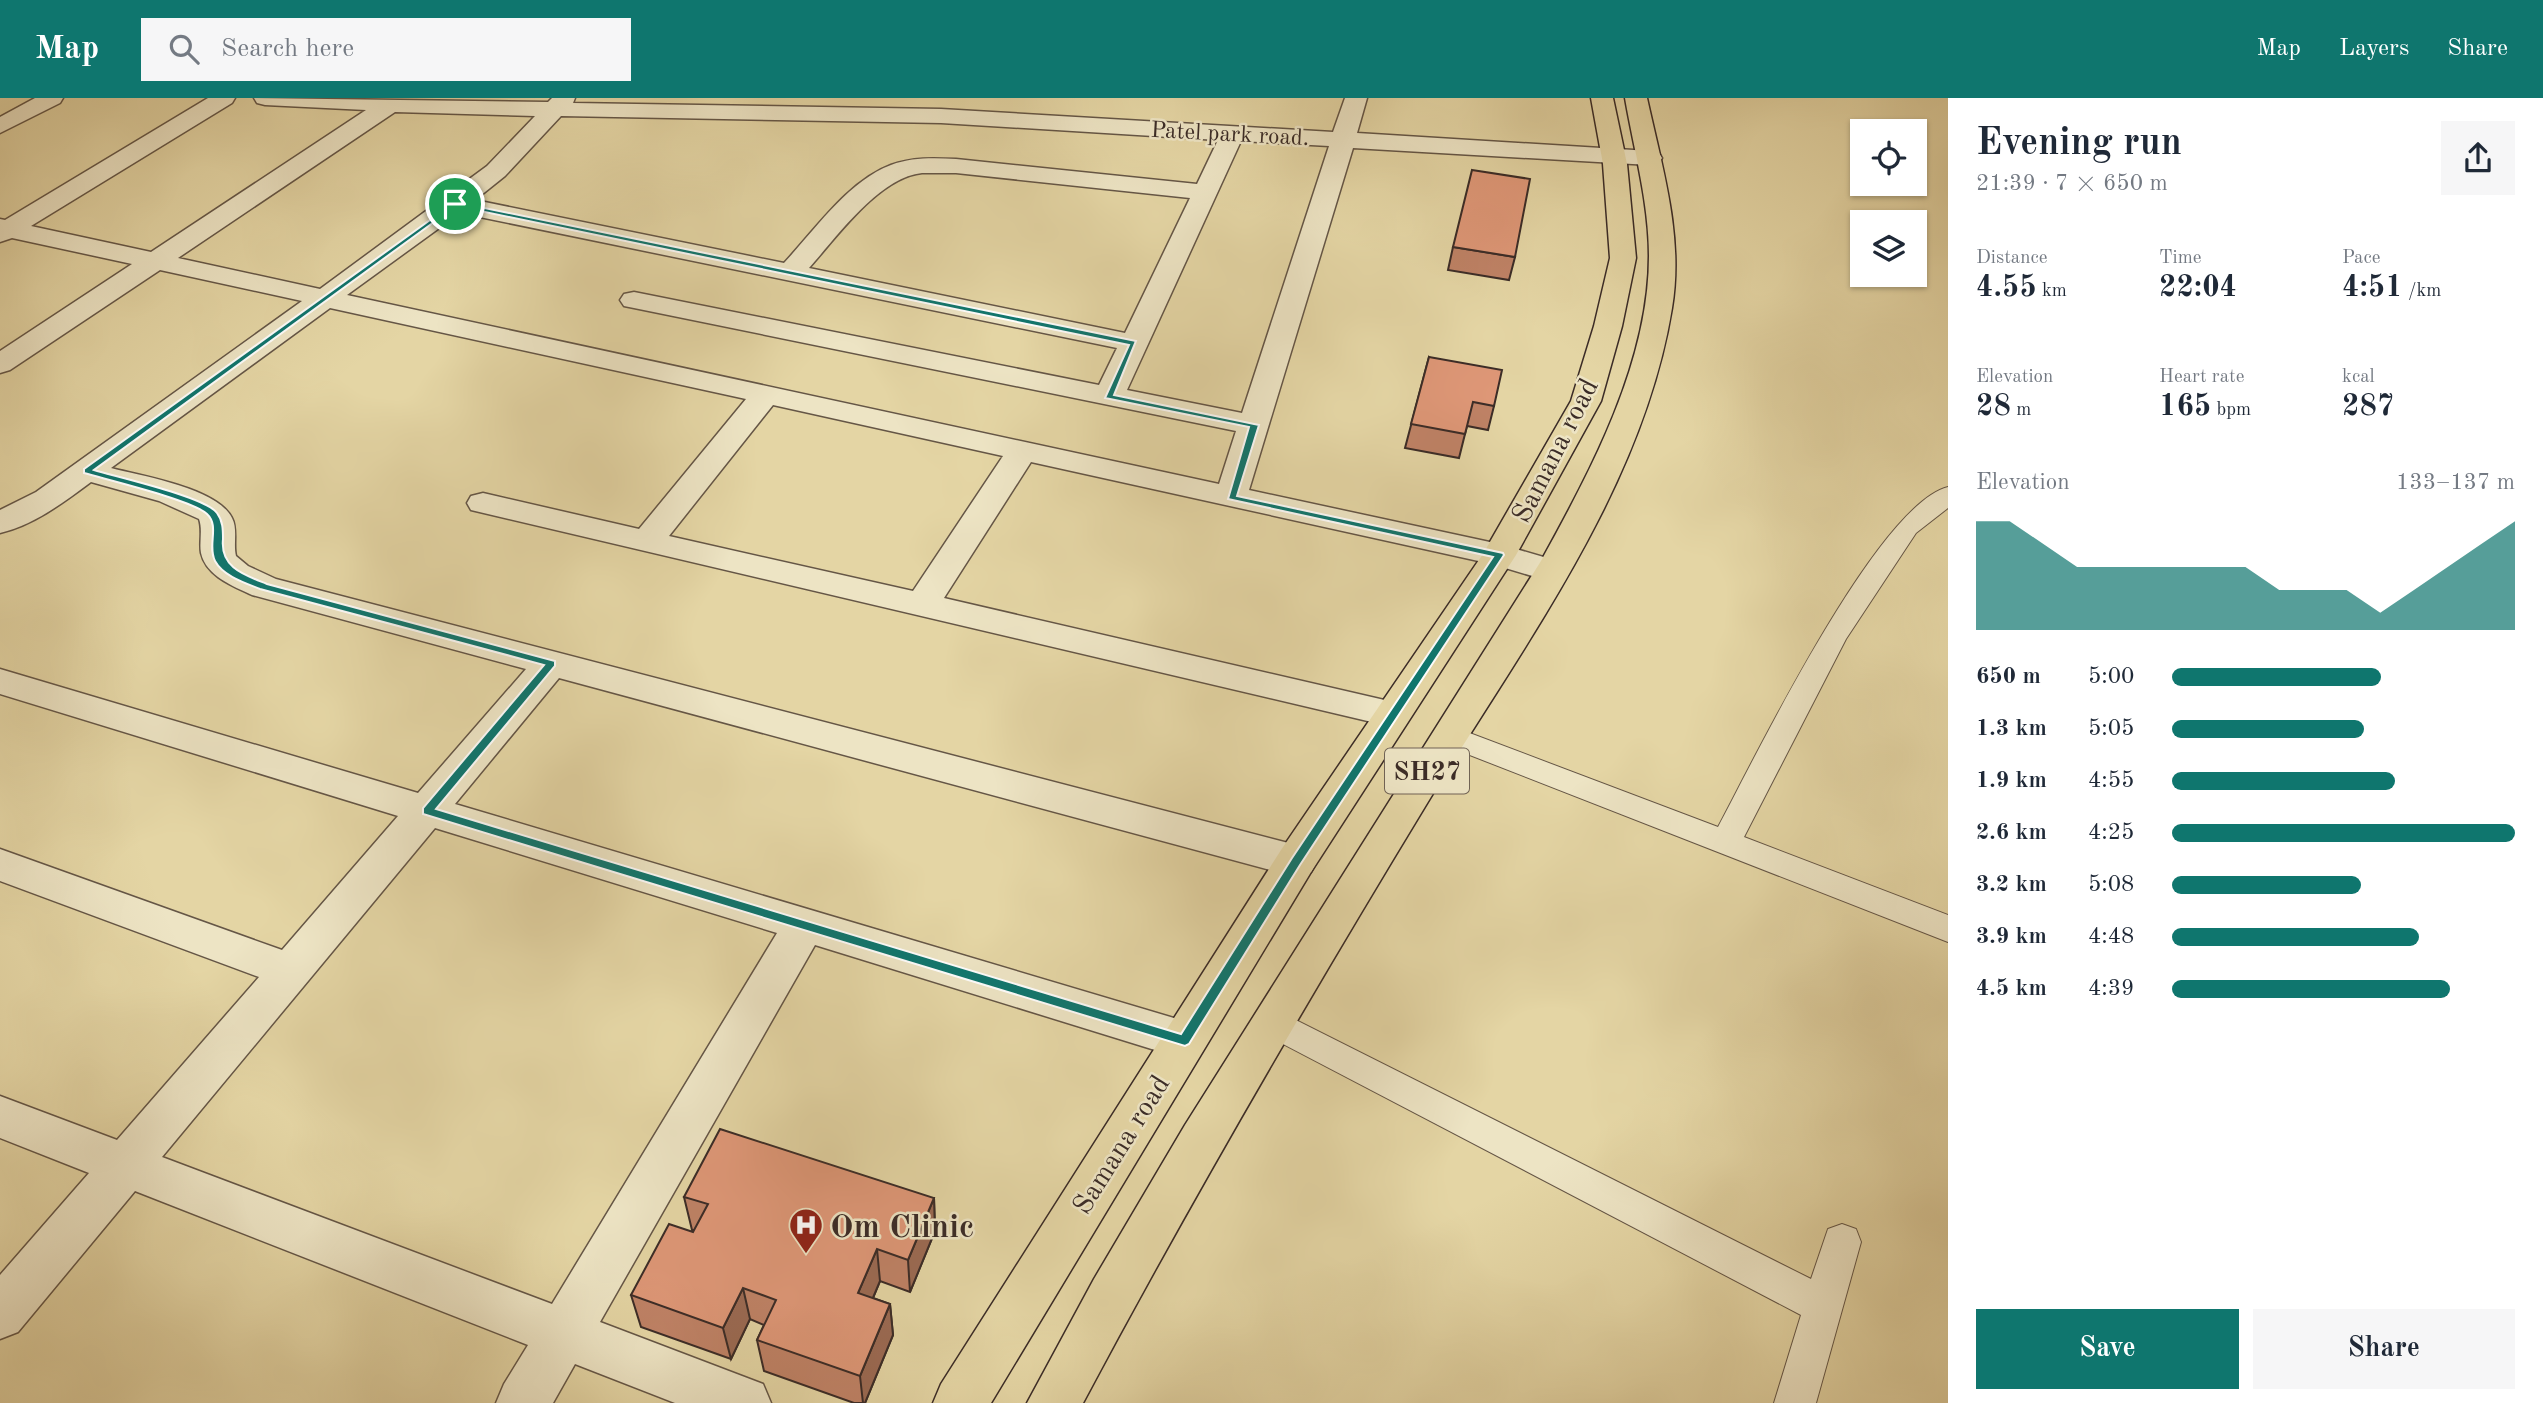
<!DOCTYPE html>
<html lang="en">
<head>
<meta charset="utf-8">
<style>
  body { margin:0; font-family:"Old Standard TT",serif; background:#f6f6f7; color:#1f2937; height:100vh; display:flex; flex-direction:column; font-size:26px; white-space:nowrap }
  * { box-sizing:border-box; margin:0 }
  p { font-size:23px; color:#747a83 }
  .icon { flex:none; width:38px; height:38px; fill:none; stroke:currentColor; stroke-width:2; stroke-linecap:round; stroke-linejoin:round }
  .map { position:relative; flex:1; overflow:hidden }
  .panel { display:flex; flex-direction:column; background:#fff; width:595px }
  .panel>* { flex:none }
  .buttons { position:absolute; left:1850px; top:21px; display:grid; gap:14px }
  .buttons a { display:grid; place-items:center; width:77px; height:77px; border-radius:0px; background:#fff; box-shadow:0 2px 5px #0004; font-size:35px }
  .pin { position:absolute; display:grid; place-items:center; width:60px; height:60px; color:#fff; margin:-30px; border:4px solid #fff; border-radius:50%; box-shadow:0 2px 7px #0007 }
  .round { display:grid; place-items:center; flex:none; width:74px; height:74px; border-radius:0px; background:#f6f6f7 }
  .summary { display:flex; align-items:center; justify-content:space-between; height:119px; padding:0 28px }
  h1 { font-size:38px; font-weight:700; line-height:52px }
  .metrics { display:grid; grid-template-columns:repeat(3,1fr); gap:10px; height:119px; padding:7px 28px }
  .metrics div { display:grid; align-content:center }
  .metrics b { font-size:30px; font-weight:700 }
  .metrics small { font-size:19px; font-weight:400 }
  .metrics p { font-size:19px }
  .chart { height:196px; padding:14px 28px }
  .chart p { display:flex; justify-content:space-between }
  .chart svg { width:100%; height:126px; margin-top:7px; fill:#0f766e; opacity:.7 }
  .cta { display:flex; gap:14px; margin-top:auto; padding:14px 28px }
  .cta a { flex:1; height:80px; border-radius:0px; background:#0f766e; color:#fff; font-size:28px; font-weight:700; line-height:80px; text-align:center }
  .cta a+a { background:#f6f6f7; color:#1f2937 }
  ul { padding:0 28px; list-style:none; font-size:23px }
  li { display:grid; grid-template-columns:112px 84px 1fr; align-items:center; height:52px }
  li i { height:18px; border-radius:9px; background:#0f766e }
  header { display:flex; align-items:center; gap:42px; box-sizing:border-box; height:98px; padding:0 35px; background:#0f766e; color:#fff }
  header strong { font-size:33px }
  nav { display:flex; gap:38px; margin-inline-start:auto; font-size:24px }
  .search { width:490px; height:63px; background:#f6f6f7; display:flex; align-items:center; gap:18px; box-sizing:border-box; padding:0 24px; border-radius:0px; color:#747a83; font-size:26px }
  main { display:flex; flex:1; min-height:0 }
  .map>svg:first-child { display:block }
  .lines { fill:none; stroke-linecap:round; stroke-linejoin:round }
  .service-casing { stroke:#655646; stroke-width:2 }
  .minor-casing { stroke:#655646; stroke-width:3 }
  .primary-casing { stroke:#3b2c27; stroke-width:3 }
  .service { fill:#ede4c4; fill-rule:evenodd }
  .minor { fill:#ede4c4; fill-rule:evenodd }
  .primary { fill:#e4d5a4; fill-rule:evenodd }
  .wall { fill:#bf8266; stroke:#3b2c27; stroke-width:2 }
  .shaded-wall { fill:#9b6a53; stroke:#3b2c27; stroke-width:2 }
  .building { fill:#de9777; stroke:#3b2c27; stroke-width:2 }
  .route { fill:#0f766e; stroke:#fff; stroke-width:2; fill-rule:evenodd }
  .labels { text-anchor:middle; stroke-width:5; stroke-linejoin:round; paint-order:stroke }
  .far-street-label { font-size:23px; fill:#3b2c27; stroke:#ede4c4 }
  .shield { fill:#ede4c4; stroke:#706356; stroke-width:2 }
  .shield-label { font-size:26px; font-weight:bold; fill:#3b2c27 }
  .street-label { font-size:28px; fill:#3b2c27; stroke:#ede4c4 }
  .near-poi-label { font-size:33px; font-weight:bold; fill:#3b2c27; stroke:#ede4c4; text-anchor:start }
</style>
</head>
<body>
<header>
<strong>Map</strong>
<div class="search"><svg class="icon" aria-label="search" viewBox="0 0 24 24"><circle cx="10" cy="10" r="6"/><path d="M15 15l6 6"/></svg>Search here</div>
<nav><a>Map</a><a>Layers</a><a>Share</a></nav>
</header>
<main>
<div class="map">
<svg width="1948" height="1305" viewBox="0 0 1948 1305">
  <rect width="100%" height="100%" fill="#e4d5a4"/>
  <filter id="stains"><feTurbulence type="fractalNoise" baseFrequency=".00286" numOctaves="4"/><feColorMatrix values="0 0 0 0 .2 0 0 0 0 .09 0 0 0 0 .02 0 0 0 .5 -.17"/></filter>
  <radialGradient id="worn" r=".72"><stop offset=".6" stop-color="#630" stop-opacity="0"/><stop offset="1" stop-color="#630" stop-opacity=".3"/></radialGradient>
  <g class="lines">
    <g class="service-casing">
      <g id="service">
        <path d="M1948 389V410L1916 435 1846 541 1744 739 1948 817V844L1439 645 1434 638 1439 631 1449 628 1459 631 1718 729C1755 660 1877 407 1948 389Z"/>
        <polygon points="1274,911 1811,1181 1828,1131 1842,1126 1856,1131 1861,1144 1816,1305 1774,1305 1801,1217 1262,935 1257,925 1262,915"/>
      </g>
    </g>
    <g class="minor-casing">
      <g id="minor">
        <polygon points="35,0 63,0 60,5 0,35 0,19"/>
        <path d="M208 0H235L232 5 31 128 151 154 366 12 265 7 257 5 254 0 548 4 552 0H575L573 5 941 11 1333 34 1345 0H1367L1357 35 1650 53 1659 55 1662 60 1659 65 1650 67 1353 50 1249 392 1499 446 1564 465 1569 473 1564 481 1552 484 1492 466 1031 364 944 500 1406 607 1412 616 1406 625 1393 629 471 412 467 405 471 398 483 395 639 431 746 301 330 210 111 370C142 378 217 390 232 420 238 431 233 446 236 458L248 468 276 481 1296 747 1311 752 1317 763 1311 774 1296 779 559 580 455 706 1184 923 1200 929 1207 942 1200 955 1184 961 815 847 600 1224 763 1286 771 1305H675L575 1266 553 1305H496L504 1286 528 1247 135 1093 18 1234 0 1241V1177L89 1075 0 1040V998L117 1042 259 879 0 783V751L282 852 398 718 0 596V571L418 695 526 571 252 497C233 488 206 478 201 455 199 444 203 432 199 421L159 403 91 384C64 404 34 427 0 435V412L36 394 302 203 160 172 10 272 0 275V253L132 166 12 140 0 144V121L5 122ZM395 14 535 18 487 68 320 191 178 160ZM561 18 941 25 1218 42 1197 86 956 61C934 60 912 59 891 67 848 83 815 132 784 165L475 102 505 78ZM1241 43 1329 48 1242 315 1127 292ZM922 75H956L1190 100 1125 235 809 170C836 140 879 79 922 75ZM460 115 1117 250 1099 287 634 194 624 196 620 202 624 208 634 210 1236 333 1219 386 347 197ZM773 307 1003 358 913 493 669 438ZM435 730 777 835 552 1206 162 1059Z"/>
      </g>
    </g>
    <g class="primary-casing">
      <g id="primary">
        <polygon points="1591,0 1613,0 1627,66 1636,160 1622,228 1601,303 1516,457 1311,774 991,1305 933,1305 941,1286 1281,752 1483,456 1571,303 1594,228 1610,160 1603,66"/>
        <path d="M1625 0H1647C1662 69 1684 139 1672 210 1642 394 1520 551 1426 707 1307 903 1191 1102 1083 1305H1027L1094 1181 1185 1027 1541 463C1591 372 1649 265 1649 158 1649 105 1634 52 1625 0Z"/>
      </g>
    </g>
    <use href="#service" class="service"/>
    <use href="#minor" class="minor"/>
    <use href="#primary" class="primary"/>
  </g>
  <g class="wall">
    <polygon points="1453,149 1515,159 1509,182 1448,172"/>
    <polygon points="1429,259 1494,308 1488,332 1467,328 1459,360 1405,350"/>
    <polygon points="684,1099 934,1100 935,1133 910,1194 880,1183 873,1200 890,1206 893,1237 865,1305 854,1305 764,1273 757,1242 764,1227 750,1221 731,1261 641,1229 631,1197 694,1132 692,1132"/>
  </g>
  <g class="shaded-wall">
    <polygon points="934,1100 935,1133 910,1194 908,1162"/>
    <polygon points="877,1151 880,1183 862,1226 858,1195"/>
    <polygon points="743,1190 750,1221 731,1261 723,1230"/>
    <polygon points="890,1206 893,1237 865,1305 863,1305 860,1278"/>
  </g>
  <g class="building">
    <polygon points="1472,72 1530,81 1515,159 1453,149"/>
    <polygon points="1429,259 1502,272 1494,308 1473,304 1465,336 1411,326"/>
    <polygon points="720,1031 934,1100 908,1162 877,1151 858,1195 890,1206 860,1278 757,1242 776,1202 743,1190 723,1230 631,1197 669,1126 693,1134 708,1106 684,1099"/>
  </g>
  <path class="route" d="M455 104 1136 243 1114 297 1259 327 1237 398 1503 455 1504 457 1300 767 1189 946 1185 948 423 716V710L544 567 260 491C245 485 223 478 215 463 207 448 220 428 207 416 192 402 108 382 84 375V371ZM456 108 1129 247 1105 300 1249 329 1228 401 1493 459 1292 760 1181 936 436 711 555 568V563L267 486C245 477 220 470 223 441 223 432 223 423 217 415 206 399 117 379 94 372Z"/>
  <defs>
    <g id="hospital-pin" transform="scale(1.75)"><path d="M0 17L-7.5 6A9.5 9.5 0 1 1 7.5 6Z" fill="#8f2418" stroke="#ede4c4"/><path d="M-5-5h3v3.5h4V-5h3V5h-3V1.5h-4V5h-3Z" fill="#fff"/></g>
  </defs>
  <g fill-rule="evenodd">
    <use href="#hospital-pin" x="806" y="1127"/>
  </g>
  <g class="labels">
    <g class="far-street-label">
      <text transform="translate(1230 35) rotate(3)" y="8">Patel park road.</text>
    </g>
    <rect class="shield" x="1385" y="650.5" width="84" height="45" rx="5"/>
    <g class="shield-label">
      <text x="1427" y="682">SH27</text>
    </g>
    <g class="street-label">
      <text transform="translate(1554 352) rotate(-63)" y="10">Samana road</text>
      <text transform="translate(1120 1046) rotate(-58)" y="10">Samana road</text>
    </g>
    <g class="near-poi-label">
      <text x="830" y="1139">Om Clinic</text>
    </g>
  </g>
  <rect width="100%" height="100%" filter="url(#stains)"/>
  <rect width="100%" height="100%" fill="url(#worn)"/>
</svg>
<div class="buttons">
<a><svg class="icon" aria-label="locate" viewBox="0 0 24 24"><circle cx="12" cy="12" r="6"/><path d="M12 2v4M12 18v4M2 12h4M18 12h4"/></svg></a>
<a><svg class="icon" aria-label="layers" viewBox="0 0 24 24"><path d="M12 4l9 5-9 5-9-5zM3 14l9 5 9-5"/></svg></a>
</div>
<div class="pin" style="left:455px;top:106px;background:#1e9e55"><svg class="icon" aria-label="arrive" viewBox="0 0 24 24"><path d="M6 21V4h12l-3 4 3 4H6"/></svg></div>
</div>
<section class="panel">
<div class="summary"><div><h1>Evening run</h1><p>21:39 · 7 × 650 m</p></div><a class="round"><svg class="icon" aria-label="share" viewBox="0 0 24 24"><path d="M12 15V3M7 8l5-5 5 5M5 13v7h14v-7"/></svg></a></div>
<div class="metrics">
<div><p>Distance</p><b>4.55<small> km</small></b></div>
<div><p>Time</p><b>22:04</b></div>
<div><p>Pace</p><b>4:51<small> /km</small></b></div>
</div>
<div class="metrics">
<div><p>Elevation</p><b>28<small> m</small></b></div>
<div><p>Heart rate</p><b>165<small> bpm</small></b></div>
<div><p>kcal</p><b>287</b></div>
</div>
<div class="chart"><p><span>Elevation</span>133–137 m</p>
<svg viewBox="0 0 160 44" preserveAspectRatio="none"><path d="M0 44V6L10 6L20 14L30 22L40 22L50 22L60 22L70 22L80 22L90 30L100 30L110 30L120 38L130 30L140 22L150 14L160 6V44z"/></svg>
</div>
<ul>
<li><b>650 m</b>5:00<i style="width:61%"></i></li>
<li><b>1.3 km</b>5:05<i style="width:56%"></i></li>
<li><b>1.9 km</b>4:55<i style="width:65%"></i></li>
<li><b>2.6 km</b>4:25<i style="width:100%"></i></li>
<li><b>3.2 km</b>5:08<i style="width:55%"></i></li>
<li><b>3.9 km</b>4:48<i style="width:72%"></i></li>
<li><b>4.5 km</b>4:39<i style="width:81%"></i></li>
</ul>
<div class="cta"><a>Save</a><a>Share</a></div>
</section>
</main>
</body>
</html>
